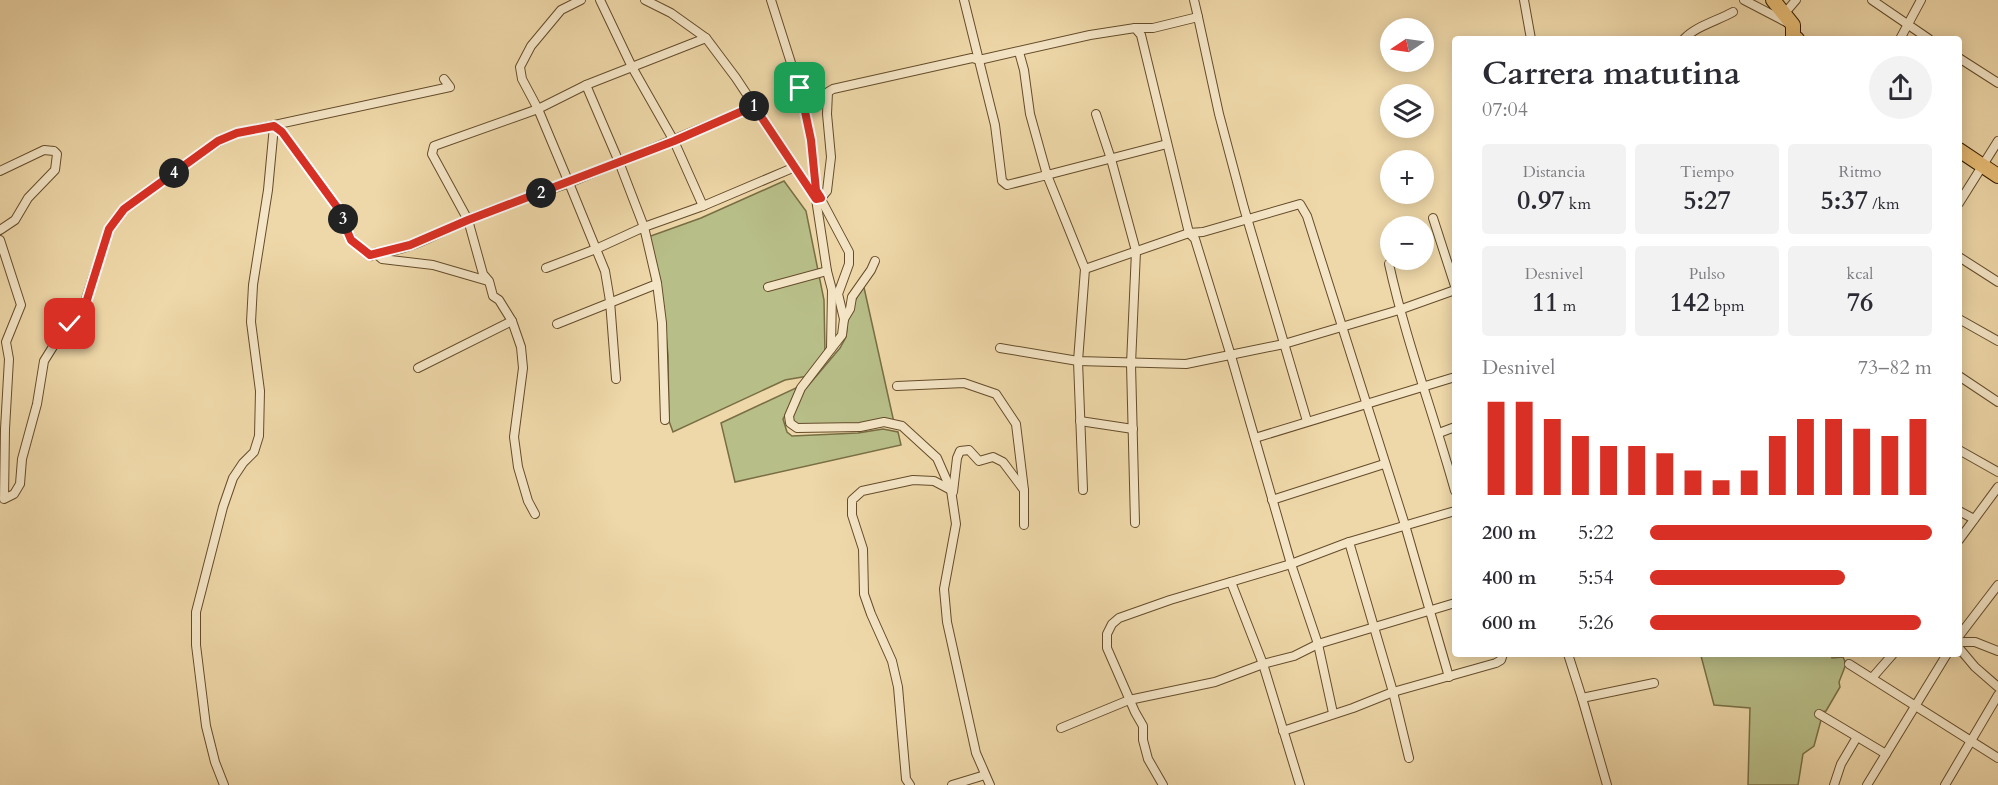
<!DOCTYPE html>
<html lang="es">
<head>
<meta charset="utf-8">
<style>
  body { margin:0; font-family:Cardo,serif; background:#f2f2f3; color:#2b2b33; height:100vh; display:flex; flex-direction:column; font-size:22px; white-space:nowrap }
  * { box-sizing:border-box; margin:0 }
  p { font-size:20px; color:#7c7c81 }
  .icon { flex:none; width:33px; height:33px; fill:none; stroke:currentColor; stroke-width:2; stroke-linecap:round; stroke-linejoin:round }
  .map { position:relative; flex:1; overflow:hidden }
  .drawer { position:absolute; left:1452px; top:36px; width:510px; height:621px; display:flex; flex-direction:column; background:#fff; border-radius:6px; box-shadow:0 3px 15px #0003 }
  .drawer>* { flex:none }
  .needle { width:39px; rotate:257deg }
  .tools { position:absolute; left:1380px; top:18px; display:grid; gap:12px }
  .tools a { display:grid; place-items:center; width:54px; height:54px; border-radius:50%; background:#fff; box-shadow:0 3px 15px #0003; font-size:30px }
  .pin { position:absolute; display:grid; place-items:center; width:51px; height:51px; color:#fff; margin:-26px; border-radius:12px; box-shadow:0 3px 9px #0006 }
  .km { position:absolute; width:30px; height:30px; margin:-15px; border-radius:50%; background:#222; color:#fff; font-size:16px; line-height:30px; text-align:center }
  .round { display:grid; place-items:center; flex:none; width:63px; height:63px; border-radius:32px; background:#f2f2f3 }
  .head { display:flex; align-items:center; justify-content:space-between; height:102px; padding:0 30px }
  h1 { font-size:33px; font-weight:600; line-height:45px }
  .figures { display:grid; grid-template-columns:repeat(3,1fr); gap:9px; height:102px; padding:6px 30px }
  .figures div { display:grid; align-content:center; border-radius:6px; background:#f2f2f3; text-align:center }
  .figures b { font-size:26px; font-weight:600 }
  .figures small { font-size:16px; font-weight:400 }
  .figures p { font-size:16px }
  .chart { height:168px; padding:12px 30px }
  .chart p { display:flex; justify-content:space-between }
  .chart svg { width:100%; height:108px; margin-top:6px; stroke:#d93025; stroke-width:6 }
  ul { padding:0 30px; list-style:none; font-size:20px }
  li { display:grid; grid-template-columns:96px 72px 1fr; align-items:center; height:45px }
  li i { height:15px; border-radius:8px; background:#d93025 }
  .map>svg:first-child { display:block }
  .green { fill:#b8be88; stroke:#786e44; stroke-width:1.5 }
  .lines { fill:none; stroke-linecap:round; stroke-linejoin:round }
  .minor-casing { stroke:#654c2a; stroke-width:10 }
  .trunk-casing { stroke:#371e00; stroke-width:16 }
  .minor { stroke:#f4e5c6; stroke-width:8 }
  .trunk { stroke:#e7bc74; stroke-width:14 }
  .route-casing { stroke:#fff; stroke-width:12 }
  .route { stroke:#d93025; stroke-width:8 }
</style>
</head>
<body>
<div class="map">
<svg width="1998" height="785" viewBox="0 0 1998 785">
  <rect width="100%" height="100%" fill="#eed7a8"/>
  <filter id="stains"><feTurbulence type="fractalNoise" baseFrequency=".00333" numOctaves="4"/><feColorMatrix values="0 0 0 0 .2 0 0 0 0 .09 0 0 0 0 .02 0 0 0 .5 -.17"/></filter>
  <radialGradient id="worn" r=".72"><stop offset=".6" stop-color="#630" stop-opacity="0"/><stop offset="1" stop-color="#630" stop-opacity=".3"/></radialGradient>
  <g class="green">
    <polygon points="784,181 806,211 824,300 825,354 808,376 785,380 673,432 669,421 668,355 661,284 648,237 701,218"/>
    <polygon points="863,283 895,427 886,423 797,430 790,422 802,393 840,348 846,337 848,317"/>
    <polygon points="800,386 783,419 787,432 792,436 858,433 883,429 898,432 901,445 735,482 721,423"/>
    <polygon points="1718,654 1831,654 1832,658 1843,657 1846,664 1839,682 1840,687 1826,711 1817,713 1821,720 1814,746 1803,754 1798,785 1748,785 1750,708 1714,705 1701,656"/>
  </g>
  <g class="lines">
    <g class="minor-casing">
      <g id="minor">
        <polyline points="581,0 561,10 531,46 520,67 522,79 538,109 569,183 754,106"/>
        <polyline points="600,0 632,67 674,141 703,206"/>
        <polyline points="645,0 671,13 706,38 736,78 816,199 821,198 827,191 831,157 827,114 828,92 833,89 972,58 979,60 1090,35 1135,28 1141,35 1189,233 1203,232 1300,204 1307,216 1405,525 1449,677"/>
        <polyline points="771,0 799,88 811,140 816,190 849,252 849,264 838,294 844,319"/>
        <polyline points="964,0 995,125 1002,181 1007,185 1047,175 1085,269 1189,233 1195,239 1231,356 1291,564 1318,644 1333,713"/>
        <polyline points="1194,0 1198,17"/>
        <polyline points="1524,0 1531,39"/>
        <polyline points="1744,0 1786,22"/>
        <polyline points="1872,0 1929,39"/>
        <polyline points="1784,14 1796,0"/>
        <polyline points="1135,28 1153,28 1198,17 1219,114 1244,208 1307,421"/>
        <path d="M1684 39C1696 26 1717 21 1733 12"/>
        <polyline points="1900,39 1921,0"/>
        <polyline points="1019,52 1024,70 1030,114 1047,175 1167,144"/>
        <polyline points="1959,58 1998,83"/>
        <polyline points="586,85 619,162 644,227 703,206 795,167"/>
        <polyline points="1096,114 1111,159 1136,251 1131,364 1135,523"/>
        <polyline points="274,126 282,132 337,207 352,240 371,256 375,253 382,259 433,265 488,281"/>
        <polyline points="0,171 44,150 54,151 57,154 55,170 28,198 15,220 0,230"/>
        <polyline points="816,199 827,271 832,290 831,349 801,388 789,416 790,423 797,428 860,427 884,422 902,426 937,458 951,490 956,524 944,589 947,622 976,753 990,785"/>
        <polyline points="1959,203 1998,141"/>
        <polyline points="1433,218 1455,286"/>
        <polyline points="0,240 21,305 6,342 9,359 5,429 4,499 14,494 20,484 22,459 37,404 44,361 59,337 83,308 109,229 124,209 155,186 218,142 237,133 450,87 444,79"/>
        <path d="M375 253C408 252 438 233 467 220 501 206 535 195 569 183L605 271 610 301 616 379"/>
        <polyline points="1959,257 1998,282"/>
        <path d="M1389 264C1406 341 1434 415 1455 491"/>
        <polyline points="546,268 596,249 644,227 657,283 662,323 665,420"/>
        <polyline points="768,287 827,271"/>
        <polyline points="1959,319 1998,341"/>
        <polyline points="557,324 657,284"/>
        <polyline points="1000,348 1078,361 1186,364 1284,344 1399,310 1455,290"/>
        <polyline points="831,349 842,335 844,319 850,309 852,297 871,270 875,261"/>
        <polyline points="418,368 512,321"/>
        <polyline points="1959,376 1998,402"/>
        <polyline points="897,386 964,383 996,394 1016,424 1024,490"/>
        <polyline points="1080,421 1133,429"/>
        <polyline points="1439,433 1455,427"/>
        <polyline points="1255,438 1455,377"/>
        <polyline points="1959,450 1998,472"/>
        <polyline points="1083,490 1078,361 1085,269"/>
        <polyline points="953,492 957,458 960,451 969,450 979,461 993,457 1003,462 1024,490 1024,525"/>
        <polyline points="1272,500 1384,464"/>
        <polyline points="1959,511 1974,519"/>
        <polyline points="535,514 528,501 518,467 514,437 523,368 521,347 512,321 499,300 493,296 489,281 483,274 468,220 432,154 434,146 538,109 586,85 706,38"/>
        <polyline points="1959,540 1998,487"/>
        <polyline points="1349,542 1393,692 1409,758"/>
        <polyline points="1231,582 1263,664 1300,785"/>
        <polyline points="1959,636 1998,585"/>
        <polyline points="1959,642 1975,642 1998,651"/>
        <polyline points="1959,648 1975,667 1998,687"/>
        <polyline points="1568,654 1582,698 1607,785"/>
        <polyline points="1849,664 1998,758"/>
        <polyline points="1872,678 1893,654"/>
        <polyline points="1582,698 1654,683"/>
        <polyline points="1819,714 1886,754"/>
        <polyline points="1061,728 1129,700 1215,682 1263,664 1294,656 1318,644 1455,603"/>
        <polyline points="1283,731 1353,708 1393,692 1496,663 1501,660 1503,654"/>
        <polyline points="224,785 215,762 206,726 196,645 196,612 223,507 233,478 243,463 254,452 259,436 260,391 251,322 253,285 268,190 274,126"/>
        <polyline points="910,785 906,779 898,687 892,661 871,614 864,594 863,549 852,515 852,500 862,491 913,480 934,481 951,490"/>
        <polyline points="952,785 985,775"/>
        <polyline points="1163,785 1148,759 1143,740 1143,726 1135,712 1107,648 1107,634 1112,624 1119,618 1170,600 1291,564 1349,542 1455,511"/>
        <polyline points="1834,785 1841,764 1857,737"/>
        <polyline points="1867,785 1947,654"/>
        <polyline points="1945,785 1998,695"/>
      </g>
    </g>
    <g class="trunk-casing">
      <g id="trunk">
        <polyline points="1773,0 1793,25 1793,36 1797,39"/>
        <polyline points="1959,150 1998,176"/>
      </g>
    </g>
    <use href="#minor" class="minor"/>
    <use href="#trunk" class="trunk"/>
  </g>
  <g class="lines">
    <g class="route-casing">
      <polyline id="route" points="70,324 79,315 86,303 109,229 124,209 218,141 237,133 274,126 282,132 337,207 351,240 370,255 410,245 468,220 674,141 754,106 816,199 821,198 816,190 811,140 800,88"/>
    </g>
    <use href="#route" class="route"/>
  </g>
  <rect width="100%" height="100%" filter="url(#stains)"/>
  <rect width="100%" height="100%" fill="url(#worn)"/>
</svg>
<div class="tools">
<a><svg class="needle" viewBox="-14 -14 28 28"><path d="M0-13l5 13h-10z" fill="#e53935"/><path d="M0 13l5-13h-10z" fill="#7c7c81"/></svg></a>
<a><svg class="icon" aria-label="layers" viewBox="0 0 24 24"><path d="M12 4l9 5-9 5-9-5zM3 14l9 5 9-5"/></svg></a>
<a>+</a>
<a>−</a>
</div>
<div class="pin" style="left:800px;top:88px;background:#1e9e55"><svg class="icon" aria-label="arrive" viewBox="0 0 24 24"><path d="M6 21V4h12l-3 4 3 4H6"/></svg></div>
<div class="pin" style="left:70px;top:324px;background:#d93025"><svg class="icon" aria-label="check" viewBox="0 0 24 24"><path d="M5 12l5 5 9-10"/></svg></div>
<b class="km" style="left:754px;top:106px">1</b>
<b class="km" style="left:541px;top:193px">2</b>
<b class="km" style="left:343px;top:219px">3</b>
<b class="km" style="left:174px;top:173px">4</b>
<section class="drawer">
<div class="head"><div><h1>Carrera matutina</h1><p>07:04</p></div><a class="round"><svg class="icon" aria-label="share" viewBox="0 0 24 24"><path d="M12 15V3M7 8l5-5 5 5M5 13v7h14v-7"/></svg></a></div>
<div class="figures">
<div><p>Distancia</p><b>0.97<small> km</small></b></div>
<div><p>Tiempo</p><b>5:27</b></div>
<div><p>Ritmo</p><b>5:37<small> /km</small></b></div>
</div>
<div class="figures">
<div><p>Desnivel</p><b>11<small> m</small></b></div>
<div><p>Pulso</p><b>142<small> bpm</small></b></div>
<div><p>kcal</p><b>76</b></div>
</div>
<div class="chart"><p><span>Desnivel</span>73–82 m</p>
<svg viewBox="0 0 160 44" preserveAspectRatio="none"><path d="M5 44V6M15 44V6M25 44V13M35 44V20M45 44V24M55 44V24M65 44V27M75 44V34M85 44V38M95 44V34M105 44V20M115 44V13M125 44V13M135 44V17M145 44V20M155 44V13"/></svg>
</div>
<ul>
<li><b>200 m</b>5:22<i style="width:100%"></i></li>
<li><b>400 m</b>5:54<i style="width:69%"></i></li>
<li><b>600 m</b>5:26<i style="width:96%"></i></li>
</ul>
</section>
</div>
</body>
</html>
